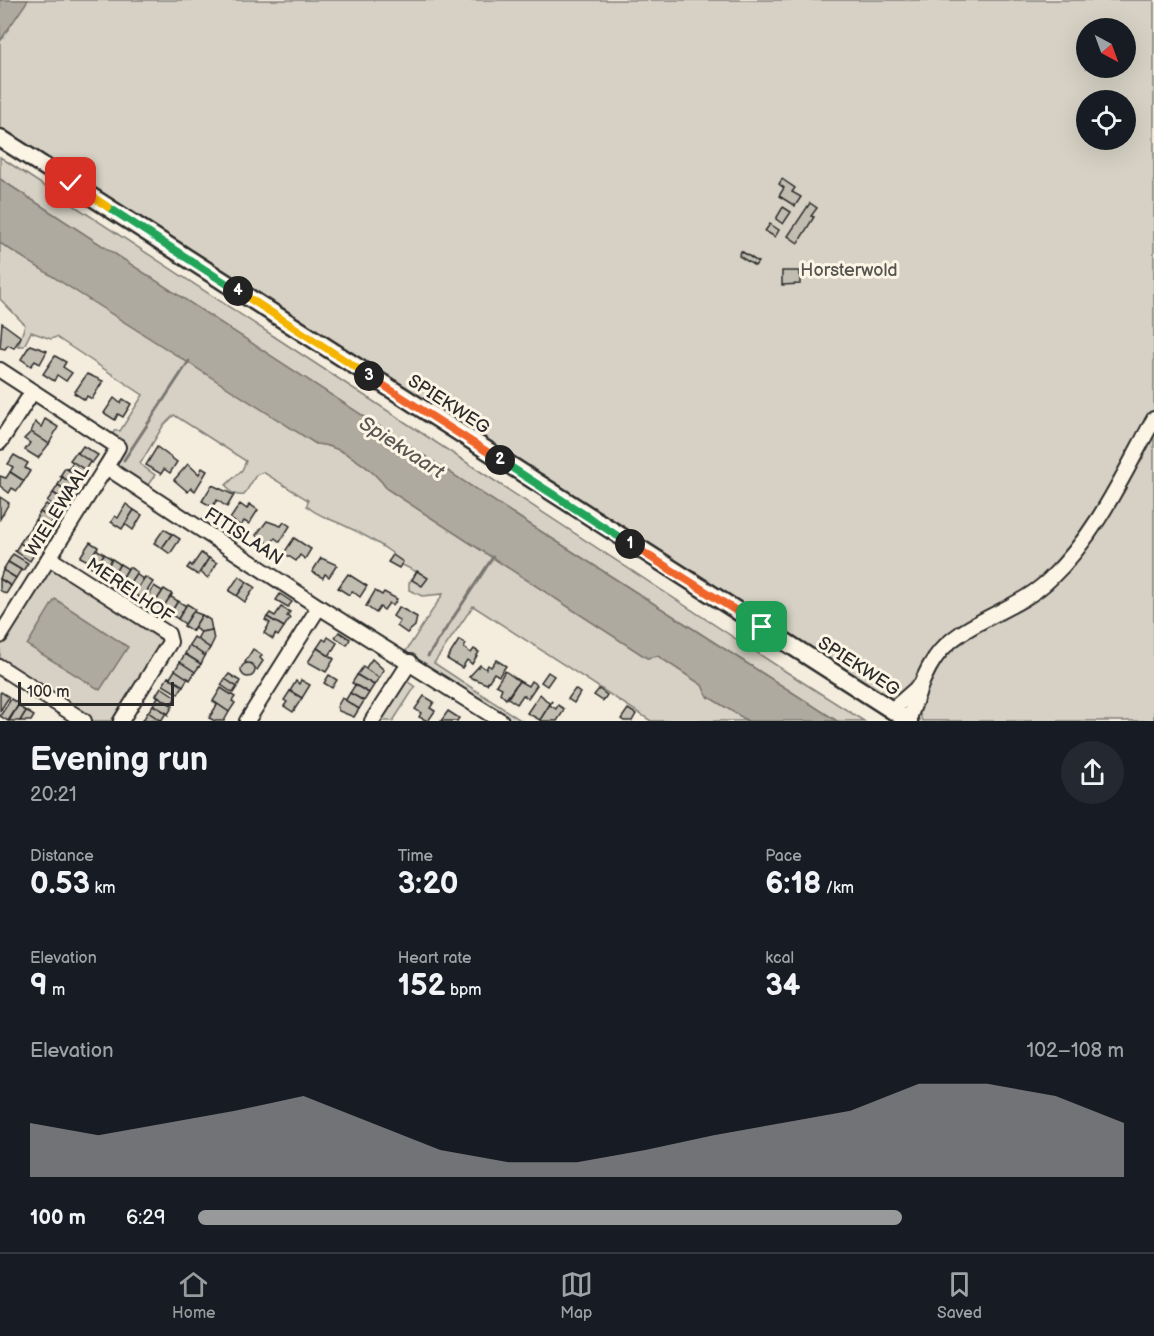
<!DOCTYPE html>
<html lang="en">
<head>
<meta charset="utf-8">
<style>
  body { margin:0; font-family:"Balsamiq Sans",sans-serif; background:#242831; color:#f1f3f6; height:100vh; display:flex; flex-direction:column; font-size:22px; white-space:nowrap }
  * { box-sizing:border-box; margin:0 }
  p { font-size:20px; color:#9ea1a6 }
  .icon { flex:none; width:33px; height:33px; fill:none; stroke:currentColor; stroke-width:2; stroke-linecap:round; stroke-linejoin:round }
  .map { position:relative; height:721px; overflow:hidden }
  .sheet { display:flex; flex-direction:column; background:#171b24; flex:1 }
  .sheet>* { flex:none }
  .needle { width:39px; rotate:139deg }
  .fabs { position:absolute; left:1076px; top:18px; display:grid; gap:12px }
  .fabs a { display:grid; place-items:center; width:60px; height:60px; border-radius:50%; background:#171b24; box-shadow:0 6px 24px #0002; font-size:30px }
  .scale { position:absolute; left:18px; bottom:15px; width:156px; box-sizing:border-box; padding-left:6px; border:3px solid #2b2b2b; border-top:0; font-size:16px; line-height:21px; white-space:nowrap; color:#2b2b2b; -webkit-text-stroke:4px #fcf5e5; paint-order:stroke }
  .pin { position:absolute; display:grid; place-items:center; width:51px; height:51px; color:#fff; margin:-26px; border-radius:12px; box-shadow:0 3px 9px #0006 }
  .km { position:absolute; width:30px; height:30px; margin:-15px; border-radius:50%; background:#222; color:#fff; font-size:16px; line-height:30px; text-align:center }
  .round { display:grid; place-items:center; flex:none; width:63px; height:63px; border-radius:32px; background:#242831 }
  .headline { display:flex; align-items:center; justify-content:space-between; height:102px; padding:0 30px }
  h1 { font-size:33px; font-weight:600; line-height:45px }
  .figures { display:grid; grid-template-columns:repeat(3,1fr); gap:9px; height:102px; padding:6px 30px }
  .figures div { display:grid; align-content:center }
  .figures b { font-size:30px; font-weight:600 }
  .figures small { font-size:16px; font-weight:400 }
  .figures p { font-size:16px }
  .chart { height:168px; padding:12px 30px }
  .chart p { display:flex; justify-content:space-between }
  .chart svg { width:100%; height:108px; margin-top:6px; fill:#98999b; opacity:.7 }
  ul { padding:0 30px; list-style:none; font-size:20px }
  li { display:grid; grid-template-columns:96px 72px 1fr; align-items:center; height:45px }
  li i { height:15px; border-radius:8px; background:#98999b }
  .menu { display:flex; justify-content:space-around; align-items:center; height:84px; border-top:2px solid #363941; background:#171b24; font-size:16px; color:#9ea1a6 }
  .menu a { display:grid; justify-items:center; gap:3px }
  .menu .current { color:#98999b }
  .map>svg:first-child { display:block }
  .green { fill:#d6d1c4; stroke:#807e78; stroke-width:1.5; fill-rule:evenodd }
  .water { fill:#afaaa0; stroke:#7a7771; stroke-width:1.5 }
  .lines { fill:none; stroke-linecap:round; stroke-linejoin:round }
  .stream { stroke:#7a7771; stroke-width:3 }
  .building { fill:#c2bdb1; stroke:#2b2b2b; stroke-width:1.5 }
  .minor-casing { stroke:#2b2b2b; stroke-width:18 }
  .major-casing { stroke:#2b2b2b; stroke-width:21 }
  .minor { stroke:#fcf5e5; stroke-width:14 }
  .major { stroke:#fcf5e5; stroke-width:16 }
  .split-1-casing { stroke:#fff; stroke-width:12 }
  .split-2-casing { stroke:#fff; stroke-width:12 }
  .split-3-casing { stroke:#fff; stroke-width:12 }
  .split-4-casing { stroke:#fff; stroke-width:12 }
  .split-5-casing { stroke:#fff; stroke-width:12 }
  .split-6-casing { stroke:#fff; stroke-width:12 }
  .split-1 { stroke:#f0652b; stroke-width:8 }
  .split-2 { stroke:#22a559; stroke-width:8 }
  .split-3 { stroke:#f0652b; stroke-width:8 }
  .split-4 { stroke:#f5b400; stroke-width:8 }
  .split-5 { stroke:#22a559; stroke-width:8 }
  .split-6 { stroke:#f5b400; stroke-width:8 }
  .labels { text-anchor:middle; stroke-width:6; stroke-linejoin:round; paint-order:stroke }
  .park-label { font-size:18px; fill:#565451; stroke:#fcf5e5 }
  .street-label { font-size:18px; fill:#2b2b2b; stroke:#fcf5e5 }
  .water-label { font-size:20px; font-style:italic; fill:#595754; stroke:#fcf5e5 }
</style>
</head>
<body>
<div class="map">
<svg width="1154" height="721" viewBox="0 0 1154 721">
  <rect width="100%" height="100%" fill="#f4edde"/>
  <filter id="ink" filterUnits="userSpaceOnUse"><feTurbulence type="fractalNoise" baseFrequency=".0167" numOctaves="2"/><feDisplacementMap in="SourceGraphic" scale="12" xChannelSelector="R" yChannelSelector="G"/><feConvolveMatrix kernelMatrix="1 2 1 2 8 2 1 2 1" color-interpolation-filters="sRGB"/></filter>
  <g filter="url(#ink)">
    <g class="green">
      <path d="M0 0H1154V721H922L918 709 943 658H930C918 676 909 700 885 699L0 131V41L4 37ZM1086 28H1125V68H1086ZM1086 100H1125V140H1086Z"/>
      <polygon points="0,157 785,671 864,721 837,721 520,518 0,179"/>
      <path d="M0 243 178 354 176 357 179 354 316 444C340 445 374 469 387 489L647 658 658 656 702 685 707 696 748 721H651L473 606 434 663 522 721H508L404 654 443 594 422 596 409 590V583L417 572 392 560V553C376 541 359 532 341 524 329 518 317 516 307 506L308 500 263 472 256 475 244 495C235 496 230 493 226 485L242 470 246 461 174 415 163 426 140 464 155 475 145 489 117 470 115 462 125 446 111 436 115 430 120 431 143 395 56 337 51 339 31 332 24 346H18L25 325 0 299Z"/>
      <polygon points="49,567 163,641 111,721 93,721 0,661 0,643"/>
      <polygon points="407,681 415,687 393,721 380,721"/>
    </g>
    <g class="water">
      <polygon points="0,0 28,0 0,41"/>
      <path d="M0 179 520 518 837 721H748L707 696 702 685 658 656 647 658 387 489C374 469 340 445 316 444L0 243Z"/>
      <polygon points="55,599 128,647 100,690 27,645"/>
    </g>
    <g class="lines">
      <g class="stream">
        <polyline points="124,460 189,361"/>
        <polyline points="428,656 493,557"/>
      </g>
    </g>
    <g class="building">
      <polygon points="782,179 795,188 792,192 801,197 795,206 779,196 784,188 779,184"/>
      <polygon points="810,203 817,208 811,216 814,217 798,243 788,236"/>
      <polygon points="783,207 791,212 783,224 776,219"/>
      <polygon points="770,224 779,230 775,237 765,231"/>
      <polygon points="741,251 758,262 755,266 739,256"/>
      <polygon points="782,271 800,271 800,284 782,285"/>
      <polygon points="2,323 21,337 14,348 8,345 5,349 0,348"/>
      <polygon points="30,345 47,351 40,364 35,361 31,366 21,359"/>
      <polygon points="55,356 66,362 63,367 72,373 66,381 57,375 54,381 43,374"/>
      <polygon points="87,374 103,381 92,399 87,396 85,400 74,393"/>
      <polygon points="114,398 120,403 123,399 131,404 123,417 118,414 115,420 104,413"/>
      <polygon points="45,419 58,427 49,444 31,432 35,422 41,427"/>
      <polygon points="31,432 49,444 38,458 25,450 30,443 24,439"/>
      <polygon points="83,446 98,455 92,463 76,452 78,453"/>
      <polygon points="157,447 177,462 170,473 164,469 161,474 146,465"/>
      <polygon points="76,452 92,463 90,462 85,470 70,460"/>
      <polygon points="14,455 28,463 25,468 30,471 24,481 10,472 13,467 8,464"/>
      <polygon points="70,460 85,470 80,477 65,468 68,469 73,462"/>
      <polygon points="188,464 199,474 202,468 207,471 195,491 191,488 188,492 174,480"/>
      <polygon points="65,468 80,477 75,485 60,476"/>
      <polygon points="10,472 24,481 17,491 12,488 9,493 0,486 0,476 6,478"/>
      <polygon points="60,476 75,485 70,493 72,494 58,485 62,477"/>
      <polygon points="58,485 72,494 67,502 53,493"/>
      <polygon points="212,485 234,495 227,507 217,500 212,507 202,501"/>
      <polygon points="53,493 67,502 62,510 47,501"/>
      <polygon points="0,497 9,503 0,519"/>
      <polygon points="46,504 60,513 55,521 40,512"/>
      <polygon points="126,504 134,510 122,529 111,522 115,516 118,518"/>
      <polygon points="240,504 247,509 249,504 258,510 249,524 244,521 241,526 230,519"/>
      <polygon points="134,510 142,515 133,530 125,524"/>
      <polygon points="40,512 55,521 53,520 48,528 35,520"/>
      <polygon points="35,520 48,528 43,536 31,527"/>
      <polygon points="267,521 281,526 284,522 290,526 280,542 275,538 270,545 256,535"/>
      <polygon points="31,527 43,536 38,543 25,535"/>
      <polygon points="164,529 172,534 162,548 154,543"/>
      <polygon points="172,534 180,539 170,554 162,548"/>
      <polygon points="25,535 38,543 33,551 35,553 20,543"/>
      <polygon points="294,538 311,549 305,559 300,555 296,561 284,553"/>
      <polygon points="90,542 98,547 87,564 88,561 80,557"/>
      <polygon points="20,543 35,553 30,561 15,551"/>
      <polygon points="96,549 104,554 95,569 87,564"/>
      <polygon points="201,553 209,558 198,575 187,568 190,564 192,566"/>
      <polygon points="13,554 28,563 23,571 8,562"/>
      <polygon points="104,554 112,559 103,574 95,569"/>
      <polygon points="393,555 403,562 399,568 388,562"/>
      <polygon points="209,558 217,563 208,578 200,572"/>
      <polygon points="321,558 337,565 329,577 325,574 323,578 312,572"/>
      <polygon points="112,559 120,564 112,577 104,572 103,574"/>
      <polygon points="8,562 23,571 21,570 16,578 3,570"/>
      <polygon points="120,564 128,569 129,567 120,582 112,577"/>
      <polygon points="129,567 137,572 127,587 120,582"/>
      <polygon points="3,570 16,578 11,586 0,579"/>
      <polygon points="417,571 428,578 422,586 412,580"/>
      <polygon points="137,572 136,574 143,579 145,577 134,594 135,592 127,587"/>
      <polygon points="348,574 367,586 360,597 352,591 349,595 338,588"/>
      <polygon points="239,576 247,582 237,596 229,591"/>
      <polygon points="145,577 153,582 142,599 134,594"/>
      <polygon points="0,579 11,586 6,594 0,590"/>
      <polygon points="247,582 255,587 245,602 237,596"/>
      <polygon points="154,586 162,591 164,589 153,606 145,601"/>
      <polygon points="164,589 172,594 162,609 154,604 153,606"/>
      <polygon points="375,591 382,595 384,592 397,599 393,606 389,603 384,610 380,607 376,613 366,606"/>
      <polygon points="172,594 171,597 178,601 170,614 162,609"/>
      <polygon points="280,594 292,602 288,607 276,600"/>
      <polygon points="178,601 186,606 187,604 178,619 170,614"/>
      <polygon points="187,604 195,609 184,626 185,624 178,619"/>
      <polygon points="281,607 290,612 287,616 290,618 284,627 267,617 270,613 275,616"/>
      <polygon points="399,607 417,617 415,626 407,633 397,626 400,621 393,616"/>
      <polygon points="195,609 194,612 202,615 192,631 184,626"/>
      <polygon points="202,615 210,620 212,630 201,632 194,628 193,631 192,631"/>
      <polygon points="267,617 284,627 278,636 275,634 273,639 264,633 270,623 265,620"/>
      <polygon points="212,630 214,640 210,648 194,637 197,639 201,632"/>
      <polygon points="339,632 350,639 347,645 335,637"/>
      <polygon points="194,637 210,648 205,656 189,645"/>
      <polygon points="328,637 337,643 329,656 334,659 317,648 323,639 326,641"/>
      <polygon points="459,640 466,644 464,648 471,653 474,649 479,652 472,664 467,660 462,668 447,659"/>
      <polygon points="189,645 205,656 201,664 185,654"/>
      <polygon points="317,648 334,659 326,672 308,662"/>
      <polygon points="253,649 262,655 260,658 263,661 257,670 245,662"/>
      <polygon points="185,654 201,664 195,672 180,662"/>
      <polygon points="372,659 384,670 379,678 365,669"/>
      <polygon points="496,660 506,666 499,676 494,673 487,684 469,677 480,665 486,669 488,665 491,667"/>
      <polygon points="180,662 195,672 190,680 175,670"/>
      <circle cx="248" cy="670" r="7"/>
      <polygon points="363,667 379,678 374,685 357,675"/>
      <polygon points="175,670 190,680 188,678 183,686 168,677 170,678"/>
      <polygon points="505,671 519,681 506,699 500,693 502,688 496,685"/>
      <polygon points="548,672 554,676 547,686 541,682"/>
      <polygon points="229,674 240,681 237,687 225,679"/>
      <polygon points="329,675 337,680 332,688 324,683"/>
      <polygon points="357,675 374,685 369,693 352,683"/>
      <polygon points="168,677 183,686 178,694 163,685"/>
      <polygon points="225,679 237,687 233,693 221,685"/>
      <polygon points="301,680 310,685 302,698 290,691 296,681 299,684"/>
      <polygon points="519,681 528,686 531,681 537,685 528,698 523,695 517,704 508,698"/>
      <polygon points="355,685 369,693 364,701 350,693"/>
      <polygon points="161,687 176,697 171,705 173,706 156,695"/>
      <polygon points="221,688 235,697 232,701 235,703 229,712 213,701"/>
      <polygon points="575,689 580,693 574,703 568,699"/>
      <polygon points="599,689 607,695 603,701 594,695"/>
      <polygon points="290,691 302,698 293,712 284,706 287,702 284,700"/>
      <polygon points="1,692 9,697 0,711 0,693"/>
      <polygon points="350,693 364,701 359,709 345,701"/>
      <polygon points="540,694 550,704 552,701 540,720 527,713"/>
      <polygon points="156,695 173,706 168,714 153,705 158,697"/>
      <polygon points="424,696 434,702 430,708 435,711 428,721 419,717 421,713 415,709"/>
      <polygon points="342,698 359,709 354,717 339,711 337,707"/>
      <polygon points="11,699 19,704 8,721 0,716"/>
      <polygon points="213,701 229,712 224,721 215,721 209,718 217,705"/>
      <polygon points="552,701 550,705 556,709 558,705 564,709 563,712 557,721 543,721 540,720"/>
      <polygon points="19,704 18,706 26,711 20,721 9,721"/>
      <polygon points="153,705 168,714 168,715 166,713 161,721 148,712"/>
      <polygon points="628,709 636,714 632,721 624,721 621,719"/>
      <polygon points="26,711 34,716 31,721 20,721"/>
      <polygon points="448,711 459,718 457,721 441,721"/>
      <polygon points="148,712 161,721 160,721 143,720"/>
    </g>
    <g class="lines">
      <g class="minor-casing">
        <g id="minor">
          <polyline points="0,370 118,447 106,467 319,607 501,721"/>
          <polyline points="0,442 33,391"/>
          <polyline points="49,558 168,634 170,642 121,721"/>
          <polyline points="0,636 106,467"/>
          <polyline points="0,667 84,721"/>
          <polyline points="892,710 918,687"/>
          <polyline points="247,721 319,607"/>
          <polyline points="372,721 410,662"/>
          <path d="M908 721C917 699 921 678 935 658 959 622 1018 611 1050 579 1097 534 1123 475 1154 419"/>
        </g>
      </g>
      <g class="major-casing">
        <polyline id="major" points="0,138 909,721"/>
      </g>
      <use href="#minor" class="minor"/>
      <use href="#major" class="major"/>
    </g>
  </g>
  <g class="lines" filter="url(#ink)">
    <g class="split-1-casing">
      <polyline id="split-1" points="630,544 762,627"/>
    </g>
    <g class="split-2-casing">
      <polyline id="split-2" points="500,460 630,544"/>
    </g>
    <g class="split-3-casing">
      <polyline id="split-3" points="369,376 500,460"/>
    </g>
    <g class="split-4-casing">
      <polyline id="split-4" points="238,291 369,376"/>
    </g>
    <g class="split-5-casing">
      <polyline id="split-5" points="108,207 238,291"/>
    </g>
    <g class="split-6-casing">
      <polyline id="split-6" points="71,183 108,207"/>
    </g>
    <use href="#split-1" class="split-1"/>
    <use href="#split-2" class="split-2"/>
    <use href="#split-3" class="split-3"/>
    <use href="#split-4" class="split-4"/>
    <use href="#split-5" class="split-5"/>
    <use href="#split-6" class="split-6"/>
  </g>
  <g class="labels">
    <g class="park-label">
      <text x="849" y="276">Horsterwold</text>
    </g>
    <g class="street-label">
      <text transform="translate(449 404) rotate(33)" y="6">SPIEKWEG</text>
      <text transform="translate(57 511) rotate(-58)" y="6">WIELEWAAL</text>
      <text transform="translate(244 536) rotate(33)" y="6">FITISLAAN</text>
      <text transform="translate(130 590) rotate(34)" y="6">MERELHOF</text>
      <text transform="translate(859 666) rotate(33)" y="6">SPIEKWEG</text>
    </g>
    <g class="water-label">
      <text transform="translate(402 447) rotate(33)" y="7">Spiekvaart</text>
    </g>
  </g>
</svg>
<div class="fabs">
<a><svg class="needle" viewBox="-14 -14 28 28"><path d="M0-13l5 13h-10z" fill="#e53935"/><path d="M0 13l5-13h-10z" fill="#9ea1a6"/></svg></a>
<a><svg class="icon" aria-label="locate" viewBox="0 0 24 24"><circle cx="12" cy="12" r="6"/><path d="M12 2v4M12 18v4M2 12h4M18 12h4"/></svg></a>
</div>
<div class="scale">100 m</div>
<div class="pin" style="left:762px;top:627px;background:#1e9e55"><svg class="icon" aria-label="arrive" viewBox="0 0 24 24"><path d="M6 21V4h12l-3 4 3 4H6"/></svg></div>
<div class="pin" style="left:71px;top:183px;background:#d93025"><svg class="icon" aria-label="check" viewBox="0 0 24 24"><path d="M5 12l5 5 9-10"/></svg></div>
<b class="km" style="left:630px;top:544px">1</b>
<b class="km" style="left:500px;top:460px">2</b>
<b class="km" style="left:369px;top:376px">3</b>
<b class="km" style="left:238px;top:291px">4</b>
</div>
<section class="sheet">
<div class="headline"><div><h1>Evening run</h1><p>20:21</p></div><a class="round"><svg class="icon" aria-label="share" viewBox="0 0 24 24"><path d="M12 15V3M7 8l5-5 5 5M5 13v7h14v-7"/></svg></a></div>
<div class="figures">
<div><p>Distance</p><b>0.53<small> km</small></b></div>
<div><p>Time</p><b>3:20</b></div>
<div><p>Pace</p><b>6:18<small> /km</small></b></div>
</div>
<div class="figures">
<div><p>Elevation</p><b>9<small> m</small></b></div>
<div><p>Heart rate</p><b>152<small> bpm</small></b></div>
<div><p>kcal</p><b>34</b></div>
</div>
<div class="chart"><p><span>Elevation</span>102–108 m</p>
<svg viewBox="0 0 160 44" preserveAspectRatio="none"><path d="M0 44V22L10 27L20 22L30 17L40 11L50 22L60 33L70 38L80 38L90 33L100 27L110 22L120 17L130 6L140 6L150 11L160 22V44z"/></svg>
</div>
<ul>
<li><b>100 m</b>6:29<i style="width:76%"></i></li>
</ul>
</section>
<nav class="menu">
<a class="current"><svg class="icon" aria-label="home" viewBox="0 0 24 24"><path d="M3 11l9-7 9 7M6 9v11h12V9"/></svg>Home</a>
<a><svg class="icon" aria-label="map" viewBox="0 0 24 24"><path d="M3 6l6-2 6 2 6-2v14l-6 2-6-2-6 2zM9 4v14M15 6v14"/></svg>Map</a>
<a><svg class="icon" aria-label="saved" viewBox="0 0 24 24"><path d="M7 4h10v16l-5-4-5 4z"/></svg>Saved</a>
</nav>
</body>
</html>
